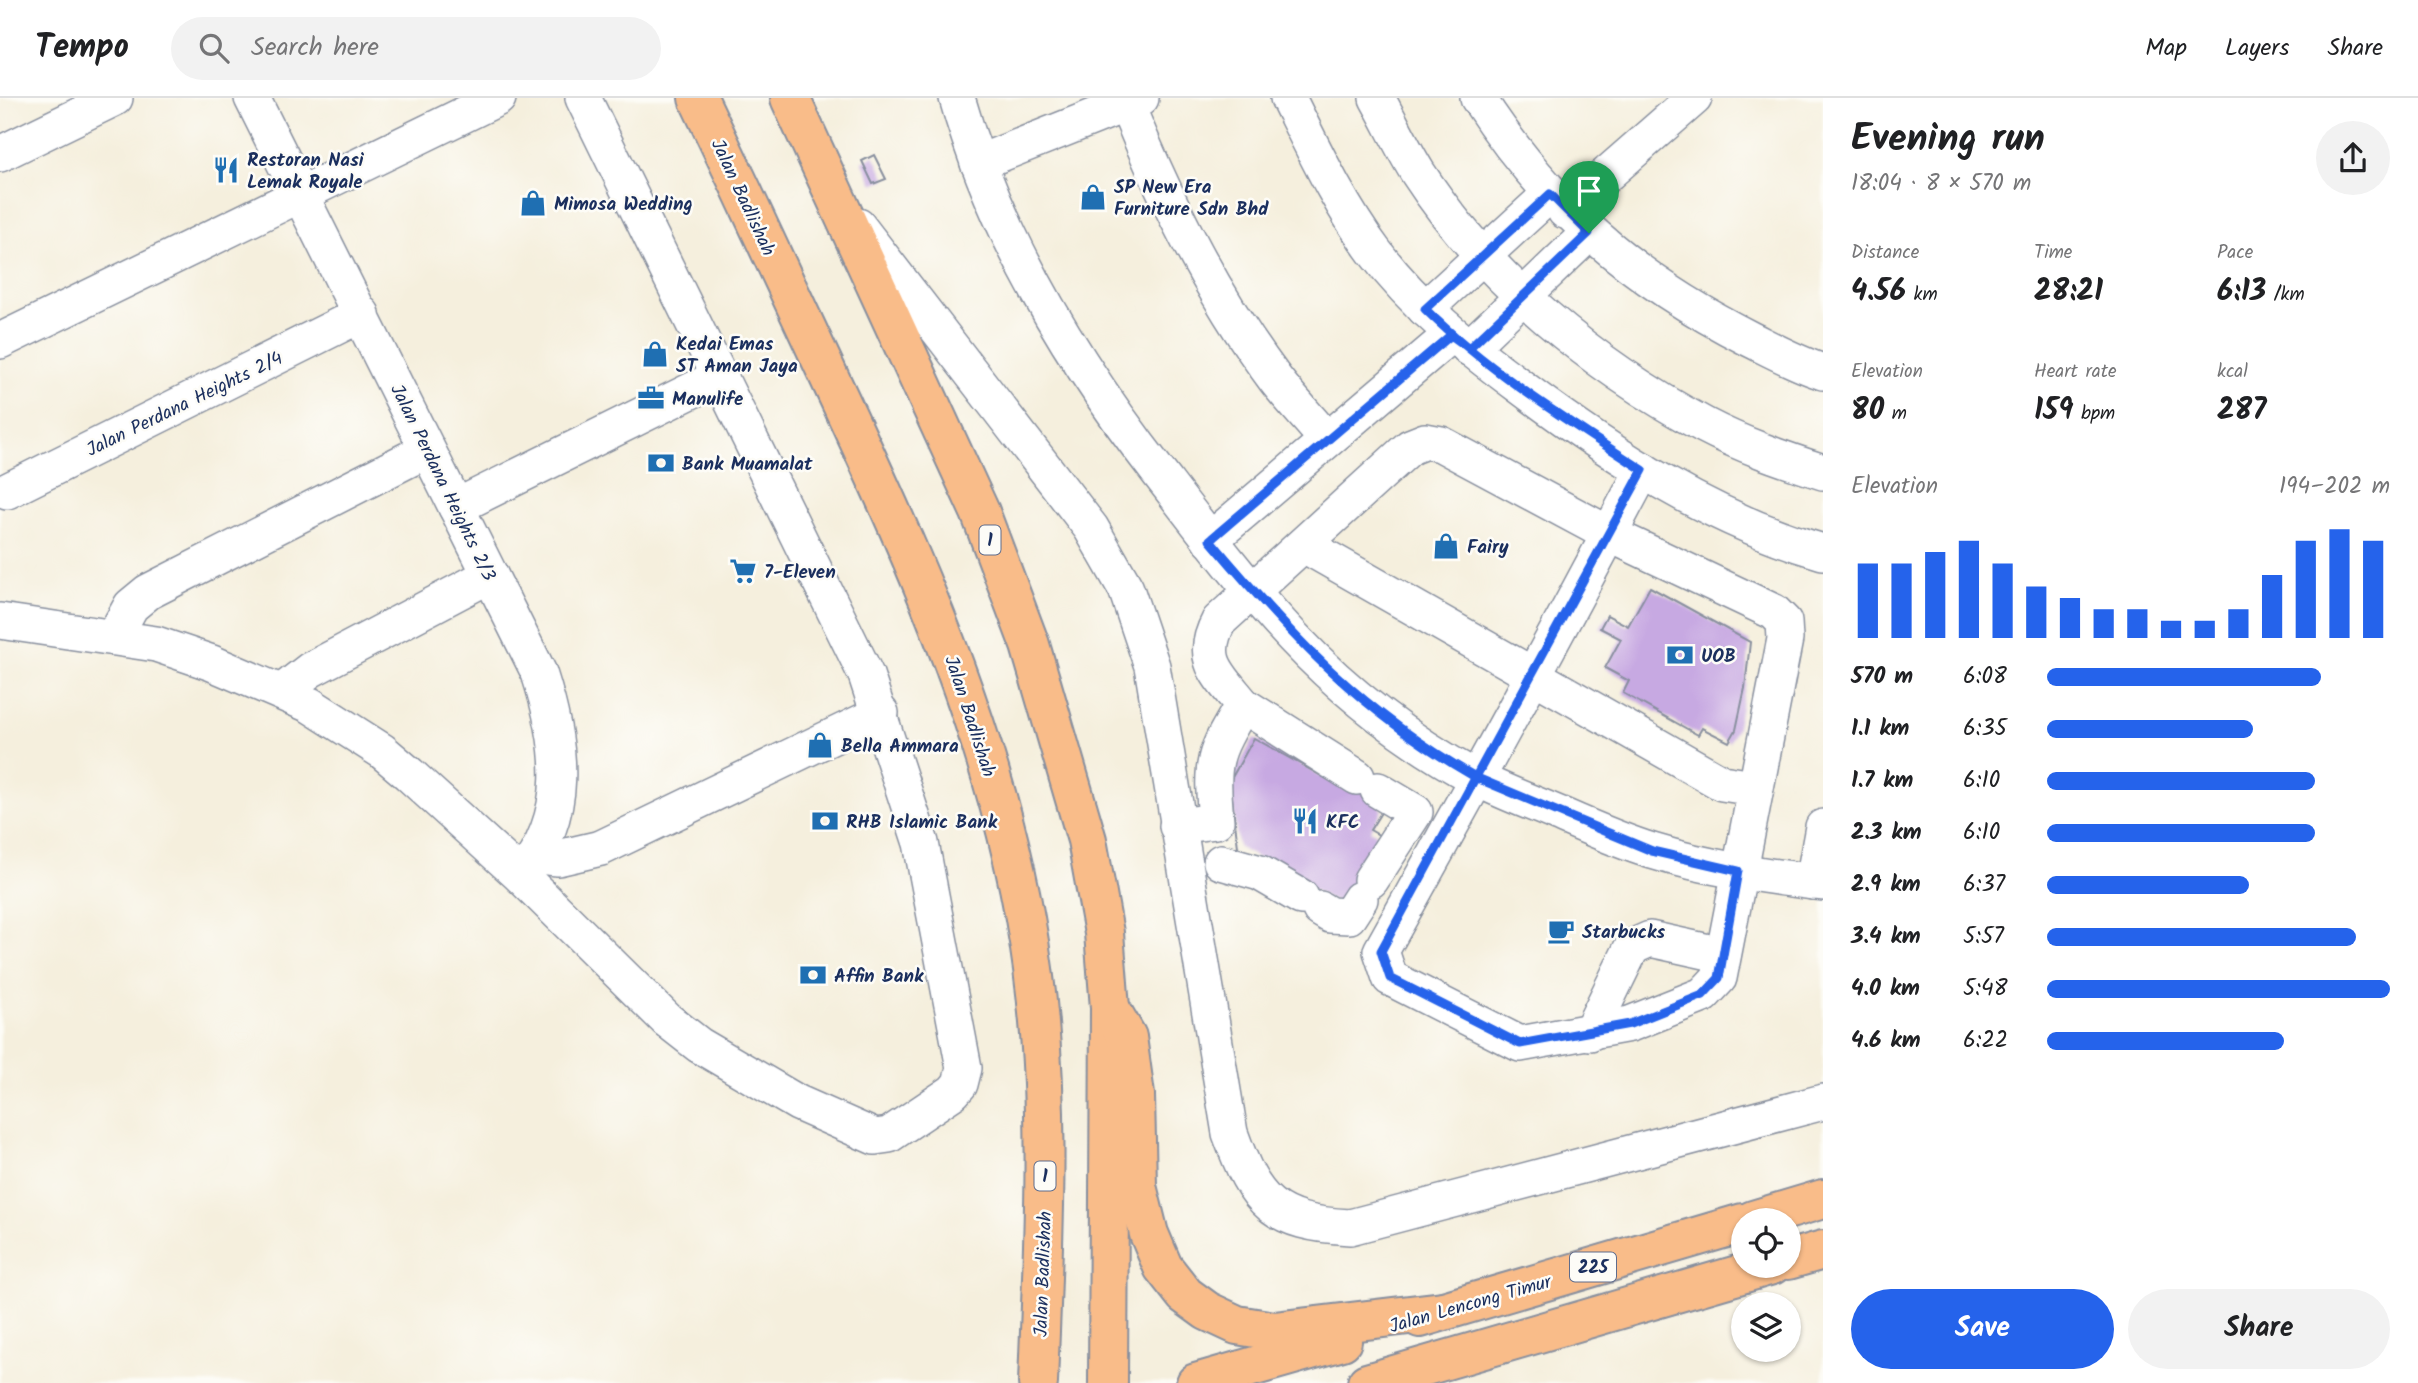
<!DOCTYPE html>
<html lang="en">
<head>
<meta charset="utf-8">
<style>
  body { margin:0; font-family:Kalam,sans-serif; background:#f2f2f2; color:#202124; height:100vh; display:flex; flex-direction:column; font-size:26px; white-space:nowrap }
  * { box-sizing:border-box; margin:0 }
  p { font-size:23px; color:#757577 }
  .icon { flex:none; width:38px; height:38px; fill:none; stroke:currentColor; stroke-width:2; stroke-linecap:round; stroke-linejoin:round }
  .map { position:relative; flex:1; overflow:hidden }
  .sheet { display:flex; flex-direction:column; background:#fff; width:595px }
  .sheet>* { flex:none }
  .fabs { position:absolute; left:1731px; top:1110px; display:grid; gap:14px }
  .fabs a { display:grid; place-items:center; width:70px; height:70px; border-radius:50%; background:#fff; box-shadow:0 2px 5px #0004; font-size:35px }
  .pin { position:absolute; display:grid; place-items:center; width:60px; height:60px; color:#fff; margin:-72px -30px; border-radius:50% 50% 50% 0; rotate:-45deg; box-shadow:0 0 7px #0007 }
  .pin .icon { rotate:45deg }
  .round { display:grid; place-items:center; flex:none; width:74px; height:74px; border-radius:37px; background:#f2f2f2 }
  .headline { display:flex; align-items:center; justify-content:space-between; height:119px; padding:0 28px }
  h1 { font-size:38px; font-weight:700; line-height:52px }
  .stats { display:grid; grid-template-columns:repeat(3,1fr); gap:10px; height:119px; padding:7px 28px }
  .stats div { display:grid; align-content:center }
  .stats b { font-size:30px; font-weight:700 }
  .stats small { font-size:19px; font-weight:400 }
  .stats p { font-size:19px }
  .chart { height:196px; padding:14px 28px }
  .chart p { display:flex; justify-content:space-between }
  .chart svg { width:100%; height:126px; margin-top:7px; stroke:#2563eb; stroke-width:6 }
  .button { display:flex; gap:14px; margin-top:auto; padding:14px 28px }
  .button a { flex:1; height:80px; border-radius:42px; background:#2563eb; color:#fff; font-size:28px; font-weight:700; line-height:80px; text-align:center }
  .button a+a { background:#f2f2f2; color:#202124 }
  ul { padding:0 28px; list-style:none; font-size:23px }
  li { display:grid; grid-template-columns:112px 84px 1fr; align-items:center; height:52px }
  li i { height:18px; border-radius:9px; background:#2563eb }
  header { display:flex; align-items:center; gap:42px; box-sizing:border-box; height:98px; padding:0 35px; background:#fff; border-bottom:2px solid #e0e0e0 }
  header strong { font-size:33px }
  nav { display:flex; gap:38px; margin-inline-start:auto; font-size:24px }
  .search { width:490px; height:63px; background:#f2f2f2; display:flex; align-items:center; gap:18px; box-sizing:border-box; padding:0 24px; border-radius:38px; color:#757577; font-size:26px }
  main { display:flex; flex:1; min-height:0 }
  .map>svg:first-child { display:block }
  .building { fill:#c7a9e2 }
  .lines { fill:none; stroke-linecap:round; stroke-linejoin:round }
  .minor-casing { stroke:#888f9e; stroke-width:38 }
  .major-casing { stroke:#888f9e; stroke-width:42 }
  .highway-casing { stroke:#888f9e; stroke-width:42 }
  .minor { stroke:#fff; stroke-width:35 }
  .major { stroke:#f9bc89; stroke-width:38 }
  .highway { stroke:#f9bc89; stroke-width:38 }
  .route-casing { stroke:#fff; stroke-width:14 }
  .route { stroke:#2563eb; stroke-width:9 }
  .labels { text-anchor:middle; stroke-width:5; stroke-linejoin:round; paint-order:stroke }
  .shield { fill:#fdfcf7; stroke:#5f6c8c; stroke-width:2 }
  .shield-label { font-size:18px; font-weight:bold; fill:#1b2f5e }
  .poi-label { font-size:19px; font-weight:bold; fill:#1b2f5e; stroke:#fdfcf7; text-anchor:start }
  .street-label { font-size:19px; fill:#1b2f5e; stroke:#fdfcf7 }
</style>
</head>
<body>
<header>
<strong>Tempo</strong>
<div class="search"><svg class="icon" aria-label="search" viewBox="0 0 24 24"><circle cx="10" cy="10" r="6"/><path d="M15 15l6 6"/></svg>Search here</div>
<nav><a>Map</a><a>Layers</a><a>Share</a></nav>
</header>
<main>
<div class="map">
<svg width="1823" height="1285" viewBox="0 0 1823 1285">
  <rect width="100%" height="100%" fill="#fdfcf7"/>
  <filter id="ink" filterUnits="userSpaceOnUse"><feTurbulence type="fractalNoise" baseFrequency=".0143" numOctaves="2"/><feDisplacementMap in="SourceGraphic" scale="14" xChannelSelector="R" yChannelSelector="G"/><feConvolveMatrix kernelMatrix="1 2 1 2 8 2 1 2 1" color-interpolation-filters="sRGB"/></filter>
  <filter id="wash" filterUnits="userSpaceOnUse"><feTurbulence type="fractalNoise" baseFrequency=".00686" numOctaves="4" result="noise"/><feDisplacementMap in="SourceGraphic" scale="28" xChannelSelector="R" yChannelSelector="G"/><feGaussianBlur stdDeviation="1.57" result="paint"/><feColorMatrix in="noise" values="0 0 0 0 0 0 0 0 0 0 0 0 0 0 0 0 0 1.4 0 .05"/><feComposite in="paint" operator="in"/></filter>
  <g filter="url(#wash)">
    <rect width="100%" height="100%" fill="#f5efdd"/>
    <g id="blocks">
      <g class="building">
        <polygon points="874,57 886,81 873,86 862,63"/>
        <polygon points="1650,489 1750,544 1745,590 1736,632 1729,644 1702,630 1698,637 1623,595 1629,583 1605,570 1621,541 1600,530 1607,517 1628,528"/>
        <polygon points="1254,640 1348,693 1362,669 1382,713 1370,732 1384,740 1344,809 1238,749 1230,683"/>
      </g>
    </g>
  </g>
  <g filter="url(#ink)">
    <use href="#blocks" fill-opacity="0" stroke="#888f9e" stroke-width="2"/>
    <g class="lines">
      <g class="minor-casing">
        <g id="minor">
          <path d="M252 0 539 575C562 646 572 717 521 778"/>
          <path d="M957 0C996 138 1072 263 1159 375 1202 431 1245 488 1293 539 1345 594 1408 643 1474 679 1500 693 1528 703 1554 714 1586 728 1619 743 1652 753 1707 770 1766 778 1823 785"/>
          <path d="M1124 0C1163 98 1212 197 1275 281 1291 302 1310 321 1327 342"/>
          <path d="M1288 0C1314 52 1339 106 1374 153 1415 208 1467 249 1521 289 1613 358 1712 422 1823 454"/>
          <path d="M1377 0C1391 25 1403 51 1418 75 1487 181 1594 268 1704 327 1742 347 1783 361 1823 374"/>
          <path d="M1478 0C1549 110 1634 182 1750 241 1774 253 1798 266 1823 274"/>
          <polyline points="0,56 115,0"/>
          <polyline points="978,65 1141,0"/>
          <polyline points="1565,113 1694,0"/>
          <path d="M858 128 1091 430 1126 491 1152 568 1230 1035C1255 1105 1273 1125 1350 1129L1823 1004"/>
          <polyline points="1425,211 1550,96"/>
          <polyline points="0,243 498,0"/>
          <polyline points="1469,250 1589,135"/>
          <polyline points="7,393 362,216"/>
          <polyline points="456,409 721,278"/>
          <polyline points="1210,442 1451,237"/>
          <polyline points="1304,447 1722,685 1754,690"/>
          <polyline points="0,523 156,546 212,565 310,607 382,653 409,676 521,778 667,922 699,947 798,1005 875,1039 889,1037 953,994 960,986 964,970 921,745 866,577 583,0"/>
          <polyline points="115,537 131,508 148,494 427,352"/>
          <polyline points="283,593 310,572 490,477"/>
          <polyline points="1243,607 1357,679"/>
          <path d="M1177 728 1216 723C1211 663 1212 658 1243 607 1219 577 1198 562 1219 523L1410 349 1425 343 1441 346 1609 436 1774 514 1784 524 1785 541 1719 880 1703 897 1630 926 1520 946 1390 880 1381 853C1470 694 1558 534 1643 372"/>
          <polyline points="537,758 558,760 601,750 881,615"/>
          <polyline points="1221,764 1260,775 1301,799"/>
          <polyline points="1371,782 1415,714 1378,692"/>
          <polyline points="1813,784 1823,729"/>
          <polyline points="1320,811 1330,817 1349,818 1360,801"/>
          <polyline points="1590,935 1632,849 1650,841 1723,857"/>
        </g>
      </g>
      <g class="major-casing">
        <g id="major">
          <path d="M698 0C743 94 787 188 831 283 920 472 1005 662 1033 871 1052 1008 1043 1148 1038 1285"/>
          <polyline points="790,0 980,414 1030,547 1087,742 1104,835 1110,910 1108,1285"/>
        </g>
      </g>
      <g class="highway-casing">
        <g id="highway">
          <polyline points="1110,910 1127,939 1135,997 1137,1088 1149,1136 1163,1169 1185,1197 1207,1213 1237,1227 1274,1233 1443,1213"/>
          <polyline points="1753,1122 1823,1101"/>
          <polyline points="1788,1162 1823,1152"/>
          <polyline points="1420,1220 1743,1125"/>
          <polyline points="1196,1285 1342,1243"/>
          <polyline points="1367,1285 1772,1167"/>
        </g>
      </g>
      <use href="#minor" class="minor"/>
      <use href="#major" class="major"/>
      <use href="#highway" class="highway"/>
    </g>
  </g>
  <g class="lines" filter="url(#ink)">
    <g class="route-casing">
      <path id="route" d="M1589 135 1469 250 1451 237 1210 442C1294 542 1363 615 1477 680L1652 753 1738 773 1719 880 1703 897 1630 926 1520 946 1390 880 1381 853 1643 372C1568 323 1489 274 1425 211L1550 96 1589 135"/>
    </g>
    <use href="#route" class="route"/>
  </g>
  <defs>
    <g id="restaurant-bare" transform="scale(2.1)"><path d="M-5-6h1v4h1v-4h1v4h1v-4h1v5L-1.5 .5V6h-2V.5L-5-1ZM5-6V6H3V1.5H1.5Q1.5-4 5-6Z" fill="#1f6fb2" stroke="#fdfcf7" stroke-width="2.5" paint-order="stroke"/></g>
    <g id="shop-bare" transform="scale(2.1)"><path d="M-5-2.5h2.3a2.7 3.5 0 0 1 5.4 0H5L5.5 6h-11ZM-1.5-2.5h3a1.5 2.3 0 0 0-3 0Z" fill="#1f6fb2" stroke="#fdfcf7" stroke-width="2.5" paint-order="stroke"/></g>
    <g id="office-bare" transform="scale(2.1)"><path d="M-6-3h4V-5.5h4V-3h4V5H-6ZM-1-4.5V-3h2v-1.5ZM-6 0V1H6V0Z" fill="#1f6fb2" stroke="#fdfcf7" stroke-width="2.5" paint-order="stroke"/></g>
    <g id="bank-bare" transform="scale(2.1)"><path d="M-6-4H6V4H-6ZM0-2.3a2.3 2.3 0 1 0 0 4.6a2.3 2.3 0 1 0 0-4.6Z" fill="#1f6fb2" stroke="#fdfcf7" stroke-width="2.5" paint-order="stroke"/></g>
    <g id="supermarket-bare" transform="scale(2.1)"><path d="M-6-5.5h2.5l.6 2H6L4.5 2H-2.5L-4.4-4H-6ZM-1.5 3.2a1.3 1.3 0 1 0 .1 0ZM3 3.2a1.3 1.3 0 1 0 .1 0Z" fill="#1f6fb2" stroke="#fdfcf7" stroke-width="2.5" paint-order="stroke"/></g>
    <g id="cafe-bare" transform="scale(2.1)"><path d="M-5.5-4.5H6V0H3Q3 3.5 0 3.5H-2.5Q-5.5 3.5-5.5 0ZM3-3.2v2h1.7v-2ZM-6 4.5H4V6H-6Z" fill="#1f6fb2" stroke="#fdfcf7" stroke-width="2.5" paint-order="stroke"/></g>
  </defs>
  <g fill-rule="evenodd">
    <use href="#restaurant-bare" x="226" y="72"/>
    <use href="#shop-bare" x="1093" y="99"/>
    <use href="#shop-bare" x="533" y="105"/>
    <use href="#shop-bare" x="655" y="256"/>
    <use href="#office-bare" x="651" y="300"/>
    <use href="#bank-bare" x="661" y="365"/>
    <use href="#shop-bare" x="1446" y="448"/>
    <use href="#supermarket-bare" x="743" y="473"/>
    <use href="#bank-bare" x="1680" y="557"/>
    <use href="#shop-bare" x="820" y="647"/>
    <use href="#bank-bare" x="825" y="723"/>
    <use href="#restaurant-bare" x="1305" y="723"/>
    <use href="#cafe-bare" x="1561" y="833"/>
    <use href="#bank-bare" x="813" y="877"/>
  </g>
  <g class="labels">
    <g class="shield">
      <rect x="979.5" y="427.5" width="21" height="29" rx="5"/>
      <rect x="1034.5" y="1063.5" width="21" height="29" rx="5"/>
      <rect x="1570" y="1154.5" width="46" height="29" rx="5"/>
    </g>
    <g class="shield-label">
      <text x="990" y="448">1</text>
      <text x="1045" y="1084">1</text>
      <text x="1593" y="1175">225</text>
    </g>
    <g class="poi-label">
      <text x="247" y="68">Restoran Nasi<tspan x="247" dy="22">Lemak Royale</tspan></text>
      <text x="1114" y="95">SP New Era<tspan x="1114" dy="22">Furniture Sdn Bhd</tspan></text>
      <text x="554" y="112">Mimosa Wedding</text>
      <text x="676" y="252">Kedai Emas<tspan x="676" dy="22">ST Aman Jaya</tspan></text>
      <text x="672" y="307">Manulife</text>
      <text x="682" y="372">Bank Muamalat</text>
      <text x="1467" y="455">Fairy</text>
      <text x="764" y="480">7-Eleven</text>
      <text x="1701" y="564">UOB</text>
      <text x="841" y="654">Bella Ammara</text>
      <text x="846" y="730">RHB Islamic Bank</text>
      <text x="1326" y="730">KFC</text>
      <text x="1582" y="840">Starbucks</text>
      <text x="834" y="884">Affin Bank</text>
    </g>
    <g class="street-label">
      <text transform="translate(744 99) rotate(65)" y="7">Jalan Badlishah</text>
      <text transform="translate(184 305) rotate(-26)" y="7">Jalan Perdana Heights 2/4</text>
      <text transform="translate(444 384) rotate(64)" y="7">Jalan Perdana Heights 2/3</text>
      <text transform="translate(971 618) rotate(72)" y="7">Jalan Badlishah</text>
      <text transform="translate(1042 1176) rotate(-88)" y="7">Jalan Badlishah</text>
      <text transform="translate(1470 1205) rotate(-16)" y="7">Jalan Lencong Timur</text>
    </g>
  </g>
</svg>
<div class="fabs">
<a><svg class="icon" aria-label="locate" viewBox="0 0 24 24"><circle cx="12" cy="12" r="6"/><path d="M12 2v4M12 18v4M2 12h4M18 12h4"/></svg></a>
<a><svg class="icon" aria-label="layers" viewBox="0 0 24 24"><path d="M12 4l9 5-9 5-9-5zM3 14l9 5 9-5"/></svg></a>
</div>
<div class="pin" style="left:1589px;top:135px;background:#1e9e55"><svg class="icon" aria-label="arrive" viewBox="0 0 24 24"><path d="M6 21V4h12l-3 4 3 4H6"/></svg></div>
</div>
<section class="sheet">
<div class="headline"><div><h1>Evening run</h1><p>18:04 · 8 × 570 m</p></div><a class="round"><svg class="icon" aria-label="share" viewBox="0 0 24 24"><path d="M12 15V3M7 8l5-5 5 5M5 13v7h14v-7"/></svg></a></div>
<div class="stats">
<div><p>Distance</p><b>4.56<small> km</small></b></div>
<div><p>Time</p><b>28:21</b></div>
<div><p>Pace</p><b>6:13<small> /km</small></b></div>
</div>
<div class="stats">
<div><p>Elevation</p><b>80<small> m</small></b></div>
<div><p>Heart rate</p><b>159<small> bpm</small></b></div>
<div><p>kcal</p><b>287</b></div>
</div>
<div class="chart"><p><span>Elevation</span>194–202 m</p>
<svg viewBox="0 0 160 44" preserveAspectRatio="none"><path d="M5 44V18M15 44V18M25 44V14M35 44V10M45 44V18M55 44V26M65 44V30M75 44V34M85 44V34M95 44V38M105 44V38M115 44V34M125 44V22M135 44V10M145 44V6M155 44V10"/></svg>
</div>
<ul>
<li><b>570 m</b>6:08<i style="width:80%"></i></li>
<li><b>1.1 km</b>6:35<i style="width:60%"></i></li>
<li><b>1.7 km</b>6:10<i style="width:78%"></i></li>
<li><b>2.3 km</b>6:10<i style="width:78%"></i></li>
<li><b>2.9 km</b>6:37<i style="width:59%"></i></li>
<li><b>3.4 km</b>5:57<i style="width:90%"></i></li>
<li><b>4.0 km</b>5:48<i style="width:100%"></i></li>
<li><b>4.6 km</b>6:22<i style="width:69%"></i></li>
</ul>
<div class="button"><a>Save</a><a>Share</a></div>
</section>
</main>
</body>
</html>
